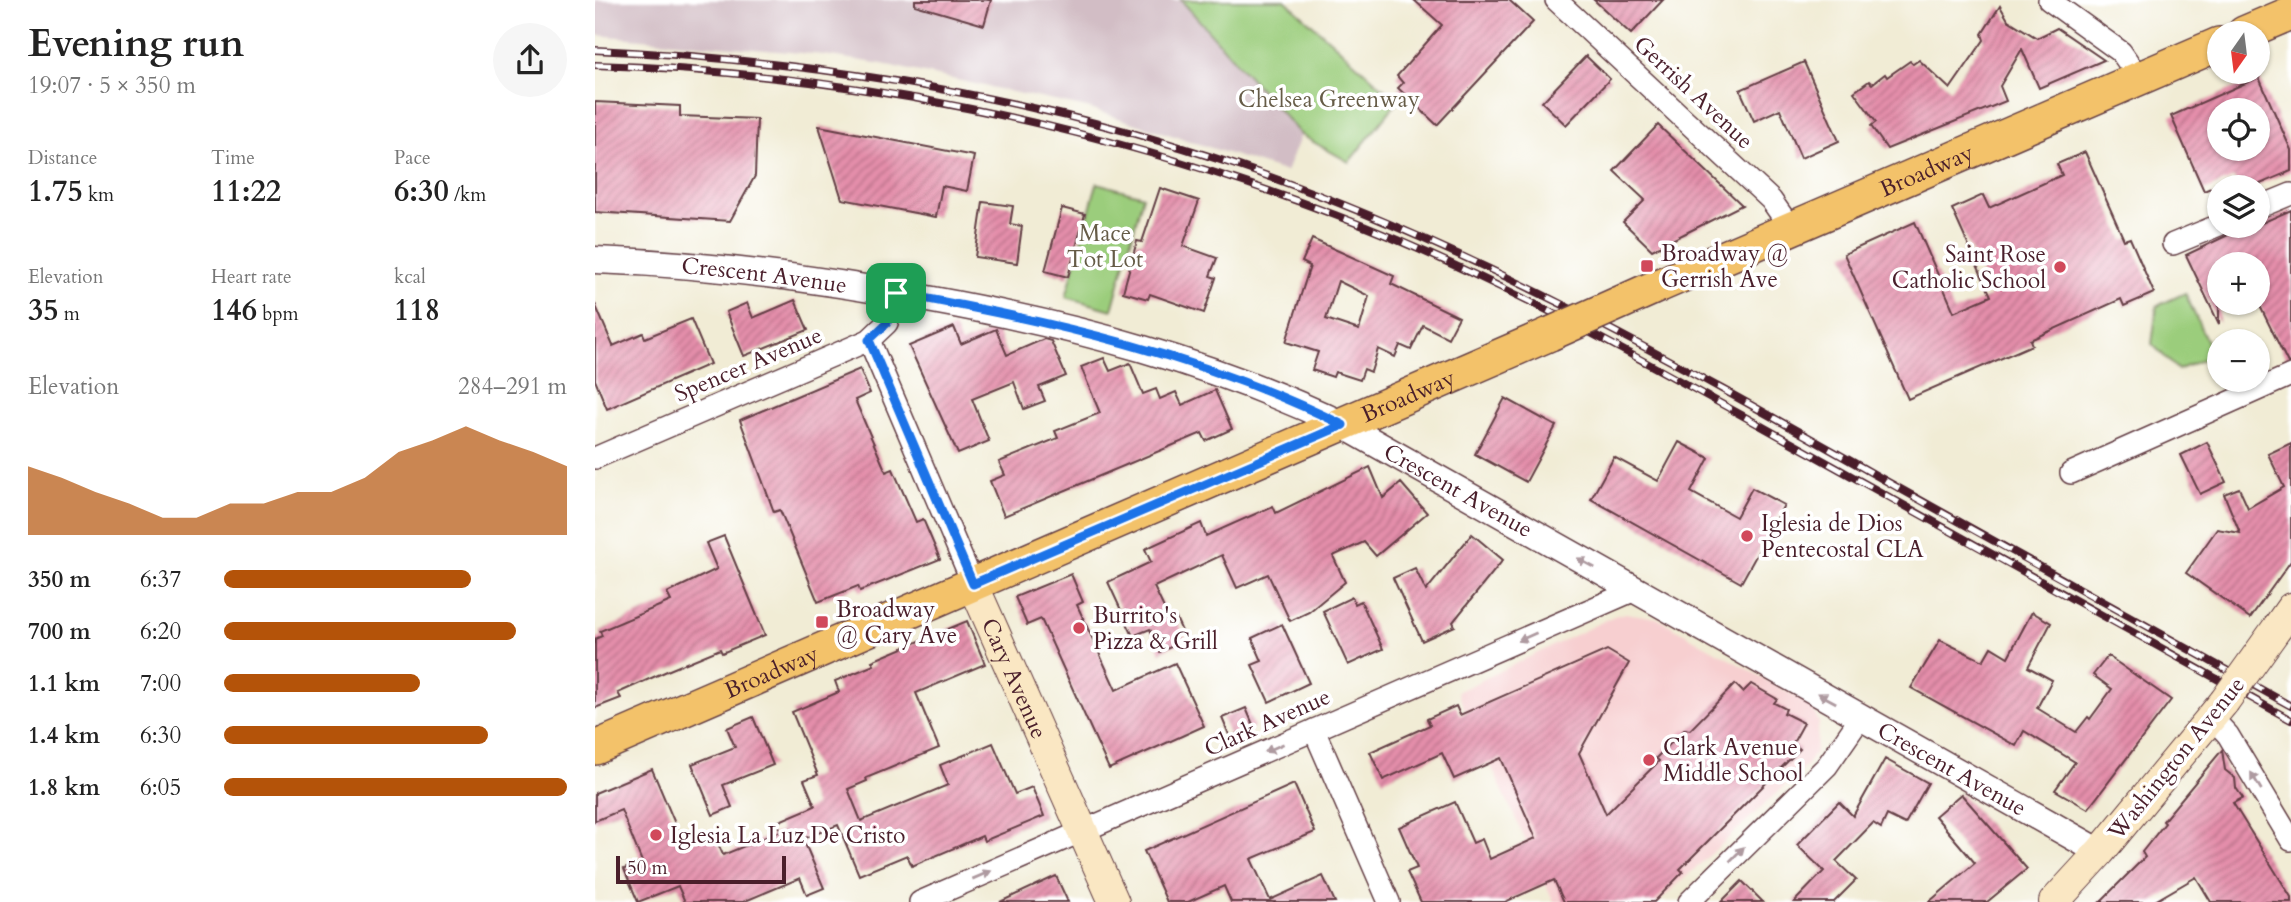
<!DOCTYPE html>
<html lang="en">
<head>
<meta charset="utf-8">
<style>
  body { margin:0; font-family:Cardo,serif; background:#f6f6f6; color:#222; height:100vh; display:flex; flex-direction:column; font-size:26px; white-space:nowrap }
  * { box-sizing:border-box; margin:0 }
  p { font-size:23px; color:#767676 }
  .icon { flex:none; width:38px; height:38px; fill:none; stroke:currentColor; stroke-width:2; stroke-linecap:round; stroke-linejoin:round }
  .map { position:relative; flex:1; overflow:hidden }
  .side { display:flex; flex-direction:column; background:#fff; width:595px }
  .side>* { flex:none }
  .needle { width:46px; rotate:194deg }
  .controls { position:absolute; left:1612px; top:21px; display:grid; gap:14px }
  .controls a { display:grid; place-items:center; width:63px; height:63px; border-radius:50%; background:#fff; box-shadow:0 2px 5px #0004; font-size:35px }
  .scale { position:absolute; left:21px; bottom:18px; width:170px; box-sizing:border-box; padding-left:7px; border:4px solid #4a1f2b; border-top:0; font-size:19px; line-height:24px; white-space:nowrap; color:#4a1f2b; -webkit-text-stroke:5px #fff; paint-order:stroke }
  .pin { position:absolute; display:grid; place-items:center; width:60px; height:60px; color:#fff; margin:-30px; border-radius:14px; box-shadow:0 4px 10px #0006 }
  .round { display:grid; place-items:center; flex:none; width:74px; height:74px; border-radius:37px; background:#f6f6f6 }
  .headline { display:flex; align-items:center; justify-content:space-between; height:119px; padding:0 28px }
  h1 { font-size:38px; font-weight:700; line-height:52px }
  .stats { display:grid; grid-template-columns:repeat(3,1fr); gap:10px; height:119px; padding:7px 28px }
  .stats div { display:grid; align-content:center }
  .stats b { font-size:30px; font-weight:700 }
  .stats small { font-size:19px; font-weight:400 }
  .stats p { font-size:19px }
  .chart { height:196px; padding:14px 28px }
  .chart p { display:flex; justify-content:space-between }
  .chart svg { width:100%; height:126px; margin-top:7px; fill:#b45309; opacity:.7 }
  ul { padding:0 28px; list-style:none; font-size:23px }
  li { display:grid; grid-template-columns:112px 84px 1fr; align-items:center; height:52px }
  li i { height:18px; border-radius:9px; background:#b45309 }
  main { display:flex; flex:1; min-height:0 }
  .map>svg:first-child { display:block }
  .built { fill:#f7cfd0 }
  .industrial { fill:#d2bdc5 }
  .park { fill:#9bcd7c; stroke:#727654; stroke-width:2 }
  .building { fill:url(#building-hatch); fill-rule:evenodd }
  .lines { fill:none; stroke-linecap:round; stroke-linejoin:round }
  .minor-casing { stroke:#633e44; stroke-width:24 }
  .tertiary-casing { stroke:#633e44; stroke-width:29 }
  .secondary-casing { stroke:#633e44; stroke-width:32 }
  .primary-casing { stroke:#633e44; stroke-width:36 }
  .minor { stroke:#fff; stroke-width:21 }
  .tertiary { stroke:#fff; stroke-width:26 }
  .secondary { stroke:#fae7c3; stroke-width:30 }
  .primary { stroke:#f3c26a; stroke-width:33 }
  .rail-casing { stroke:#4a1f2b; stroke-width:8 }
  .rail { stroke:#fff; stroke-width:5; stroke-dasharray:16; stroke-linecap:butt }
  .secondary-bridge-casing { stroke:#633e44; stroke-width:32; stroke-linecap:butt }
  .primary-bridge-casing { stroke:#633e44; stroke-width:36; stroke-linecap:butt }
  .secondary-bridge { stroke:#fae7c3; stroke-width:30 }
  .primary-bridge { stroke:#f3c26a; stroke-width:33 }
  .oneway { fill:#ae9aa0 }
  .route-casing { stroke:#fff; stroke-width:14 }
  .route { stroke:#1a73e8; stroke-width:9 }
  .poi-dot { fill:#d1495b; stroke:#fff; stroke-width:2.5 }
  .labels { text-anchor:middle; stroke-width:7; stroke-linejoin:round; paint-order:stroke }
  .street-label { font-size:23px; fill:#4a1f2b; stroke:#fff }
  .park-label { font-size:23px; fill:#665c47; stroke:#fff }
  .poi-label { font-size:23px; fill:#4a1f2b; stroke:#fff; text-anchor:start }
</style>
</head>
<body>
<main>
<section class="side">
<div class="headline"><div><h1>Evening run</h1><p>19:07 · 5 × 350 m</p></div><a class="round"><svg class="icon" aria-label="share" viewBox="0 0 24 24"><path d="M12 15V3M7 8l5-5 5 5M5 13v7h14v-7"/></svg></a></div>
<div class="stats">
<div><p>Distance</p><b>1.75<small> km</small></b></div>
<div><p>Time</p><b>11:22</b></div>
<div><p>Pace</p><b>6:30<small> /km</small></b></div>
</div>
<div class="stats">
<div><p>Elevation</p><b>35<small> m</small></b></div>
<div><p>Heart rate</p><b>146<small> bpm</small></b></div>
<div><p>kcal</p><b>118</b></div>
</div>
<div class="chart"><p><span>Elevation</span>284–291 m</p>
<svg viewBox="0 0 160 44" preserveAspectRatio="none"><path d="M0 44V20L10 24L20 29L30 33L40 38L50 38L60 33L70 33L80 29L90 29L100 24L110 15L120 11L130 6L140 11L150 15L160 20V44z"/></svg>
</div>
<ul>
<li><b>350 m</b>6:37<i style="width:72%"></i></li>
<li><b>700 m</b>6:20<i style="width:85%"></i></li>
<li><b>1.1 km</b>7:00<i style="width:57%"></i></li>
<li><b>1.4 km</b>6:30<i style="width:77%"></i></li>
<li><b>1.8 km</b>6:05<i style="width:100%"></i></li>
</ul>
</section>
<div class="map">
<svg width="1696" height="902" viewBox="0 0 1696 902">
  <defs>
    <pattern id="building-hatch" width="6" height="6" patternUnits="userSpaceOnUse" patternTransform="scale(1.75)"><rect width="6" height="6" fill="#e48eaa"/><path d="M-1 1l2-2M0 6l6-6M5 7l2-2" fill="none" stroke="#bb738b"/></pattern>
  </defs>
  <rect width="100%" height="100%" fill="#fff"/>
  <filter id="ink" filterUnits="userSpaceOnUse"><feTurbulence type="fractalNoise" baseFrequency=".0143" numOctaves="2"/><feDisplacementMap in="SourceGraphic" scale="14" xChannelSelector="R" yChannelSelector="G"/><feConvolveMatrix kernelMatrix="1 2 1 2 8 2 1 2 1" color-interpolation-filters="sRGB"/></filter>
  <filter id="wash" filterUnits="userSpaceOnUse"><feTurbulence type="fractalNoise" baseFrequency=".00686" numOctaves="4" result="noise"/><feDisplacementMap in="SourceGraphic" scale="28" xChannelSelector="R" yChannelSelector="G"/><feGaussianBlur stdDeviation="1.57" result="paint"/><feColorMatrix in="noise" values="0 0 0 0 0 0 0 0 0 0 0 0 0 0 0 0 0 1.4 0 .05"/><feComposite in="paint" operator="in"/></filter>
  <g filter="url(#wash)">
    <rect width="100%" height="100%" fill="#f1ecd5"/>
    <polygon class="built" points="1031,613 1062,618 1216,705 1224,723 1220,753 1211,766 1064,902 959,902 862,692 1019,616"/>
    <polygon class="industrial" points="0,0 586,0 706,135 691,172 492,108 287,64 229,55 0,35"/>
    <g class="park">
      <polygon points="586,0 690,0 803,101 754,162 706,135"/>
      <polygon points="502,183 548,196 517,310 471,297"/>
      <polygon points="1590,293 1618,355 1583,370 1557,344 1562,306"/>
    </g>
    <g id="blocks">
      <g class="building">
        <polygon points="320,0 396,0 389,25 320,5"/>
        <polygon points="819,0 914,0 938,22 842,125 803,88 808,83 802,76 847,25"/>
        <polygon points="999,0 1068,0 1036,34"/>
        <polygon points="1405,6 1413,20 1442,38 1462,28 1509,60 1444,88 1427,49 1405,86 1411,101 1292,149 1276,126 1281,122 1259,92 1274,81 1277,84 1290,74 1292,77 1315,61 1318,64 1324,60 1355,89 1389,40 1387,34"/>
        <polygon points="991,56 1015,79 971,125 947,102"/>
        <polygon points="1209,62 1244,141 1206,158 1185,109 1159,121 1145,90"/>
        <path d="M1662 73 1696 150V171L1658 187H1643L1639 178 1609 191 1576 116 1662 78ZM1624 110H1662V149H1624Z"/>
        <polygon points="0,102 85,106 85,116 162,119 160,176 135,221 0,212"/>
        <polygon points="1063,125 1147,205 1057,250 1028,222 1050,200 1019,171"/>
        <polygon points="224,126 379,156 372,191 347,186 341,217 247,199"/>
        <polygon points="1490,152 1529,240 1535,238 1559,293 1529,306 1526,299 1435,340 1437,345 1313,399 1249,254 1320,222 1359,312 1396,296 1357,209 1388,195 1394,208 1467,175 1462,164"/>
        <polygon points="565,188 604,201 588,246 622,258 615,276 621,278 609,313 555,294 553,299 528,292 542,241 547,242"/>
        <polygon points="388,202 418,206 415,224 427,226 422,263 380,257"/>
        <polygon points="467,208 490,214 473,277 450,271"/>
        <polygon points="1696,210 1696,362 1693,363 1662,300 1662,264 1624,264 1624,324 1591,255 1652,226 1662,226 1662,221 1667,223"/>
        <path d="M717 239 799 276 796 284 864 317 853 338 828 325 816 350 805 345 800 357 783 349 776 372 769 369 765 380 740 372 738 377 717 370 723 352 691 342 715 266 707 262ZM743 281 774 296 764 330 731 319Z"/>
        <polygon points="200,300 213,330 149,356 131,312 152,303 158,318"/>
        <polygon points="0,304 18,346 48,333 50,338 96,319 115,364 12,409 0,380"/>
        <polygon points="359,327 366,344 401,329 412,355 449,339 456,341 471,376 444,387 450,401 429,409 419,382 377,399 394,441 363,454 314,346"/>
        <polygon points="509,358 515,371 535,363 548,394 561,389 565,399 581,392 587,405 620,390 637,429 611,441 607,433 409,516 395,481 410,475 404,462 463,438 460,431 505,413 486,367"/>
        <polygon points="265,369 275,393 260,400 291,472 298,469 321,522 328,519 345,559 265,591 263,586 223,602 185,510 179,512 145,420"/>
        <polygon points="910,398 961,426 931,482 880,454"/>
        <polygon points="1084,442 1114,458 1096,492 1141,517 1157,488 1189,505 1146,583 996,499 1019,457 1063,481"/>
        <polygon points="1612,442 1631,482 1605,494 1586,455"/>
        <polygon points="1696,443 1696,561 1655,618 1591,573 1622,529 1645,533 1629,494 1644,488 1653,508 1689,487 1673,454"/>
        <polygon points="775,467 788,498 806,483 832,513 781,556 769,542 738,556 750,582 714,612 695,621 673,574 642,588 627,555 559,587 575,621 581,618 591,640 565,652 555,629 538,636 513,582 556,562 550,549 606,523 611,536 678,506 681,513"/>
        <polygon points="877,534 908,560 858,622 860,626 827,641 798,578 820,568 831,591"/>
        <polygon points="129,536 170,635 127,653 125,649 72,671 23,693 26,698 0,708 0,639 7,636 5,631 76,601 72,593 122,569 111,543"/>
        <polygon points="476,574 488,602 482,605 521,690 580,663 609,726 514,769 446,619 432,625 420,597"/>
        <polygon points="757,597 760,604 766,601 788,649 753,665 728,611"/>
        <polygon points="1437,612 1456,623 1433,667 1457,680 1442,708 1481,732 1493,717 1495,719 1517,689 1498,675 1513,656 1576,700 1493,809 1460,790 1480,762 1429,731 1421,746 1316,688 1345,640 1388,661 1396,647 1413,657"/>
        <polygon points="372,621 390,664 321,693 344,748 271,778 272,781 253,789 266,821 353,785 345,765 398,743 420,794 437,787 449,816 389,841 387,836 317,866 312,855 264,875 243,825 208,839 229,888 212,895 205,878 148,902 90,902 83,886 43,902 29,869 47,862 26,810 0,821 0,793 57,769 89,845 118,832 128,855 186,831 182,822 220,806 209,780 223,775 197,712 244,692 240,681 279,665 277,661"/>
        <polygon points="687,624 714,683 674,702 657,665 667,661 657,638"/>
        <polygon points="1012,650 1034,663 984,753 1011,814 1064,761 1061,758 1090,729 1095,730 1140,684 1148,692 1156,684 1182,699 1179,703 1191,709 1189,713 1209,723 1198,743 1205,749 1085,869 1088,872 1059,902 969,902 959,880 910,902 826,902 812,872 822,868 804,827 860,802 878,843 887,839 895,859 941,838 906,758 859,779 847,753 788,780 775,752 835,725 832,719 861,706 865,715"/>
        <polygon points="651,708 659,727 635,737 627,718"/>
        <polygon points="158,717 178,765 128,785 137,807 118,815 97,764 140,747 132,728"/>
        <polygon points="1627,750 1630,770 1640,778 1641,788 1648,798 1638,803 1696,897 1696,902 1616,902 1601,877 1558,902 1505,902 1550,857 1547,852 1570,823 1568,821"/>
        <polygon points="1290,759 1333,783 1310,824 1292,815 1286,828 1278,823 1241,861 1261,880 1239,902 1199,902 1229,871 1202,845 1244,802 1258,816"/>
        <polygon points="699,784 720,832 656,859 675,900 728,876 740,902 636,902 629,886 593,902 572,902 549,851"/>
        <polygon points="1366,794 1432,869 1392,902 1334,902 1380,863 1340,816"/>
        <polygon points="461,876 473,902 405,902"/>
        <polygon points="1147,881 1168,902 1126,902"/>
      </g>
    </g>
  </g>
  <g filter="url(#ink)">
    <use href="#blocks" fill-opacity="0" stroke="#633e44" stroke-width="2"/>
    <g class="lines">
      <g class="minor-casing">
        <g id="minor">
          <polyline points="961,0 1176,200 1195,227"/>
          <polyline points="1454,0 1526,52 1544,78"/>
          <polyline points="1662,208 1696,194"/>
          <polyline points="1578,244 1624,225"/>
          <polyline points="274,340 378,584"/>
          <polyline points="0,458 274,340 292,323 301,293"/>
          <polyline points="1476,473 1696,375"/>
          <polyline points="1617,718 1633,735 1696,840"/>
          <polyline points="719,730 794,902"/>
          <polyline points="325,902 1040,590"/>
          <polyline points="1094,902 1232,766 1266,717"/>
        </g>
      </g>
      <g class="tertiary-casing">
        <g id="tertiary">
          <path id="s1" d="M0 260C114 264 226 279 338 300 480 326 617 362 748 425L1505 852"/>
        </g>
      </g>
      <g class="secondary-casing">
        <g id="secondary">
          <path id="s2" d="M378 584 519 902"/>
          <polyline points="1682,628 1696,608"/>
          <polyline points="1459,902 1505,852 1629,702"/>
        </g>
      </g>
      <g class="primary-casing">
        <g id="primary">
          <polyline points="1649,33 1696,13"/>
          <path id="s3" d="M1065 285 1624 44"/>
          <path id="s4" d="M0 748 955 334"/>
        </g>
      </g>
      <use href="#minor" class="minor"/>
      <use href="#tertiary" class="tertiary"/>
      <use href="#secondary" class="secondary"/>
      <use href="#primary" class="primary"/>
      <g class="rail-casing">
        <g id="rail">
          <path d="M0 50C218 60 437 96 644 166 870 243 1077 360 1284 477 1420 554 1558 629 1696 706"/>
          <path d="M0 65C251 72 505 125 740 215 899 275 1047 360 1195 442 1362 535 1529 628 1696 720"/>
        </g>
      </g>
      <use href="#rail" class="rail"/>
      <g class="secondary-bridge-casing">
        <polyline id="secondary-bridge" points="1629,702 1682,628"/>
      </g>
      <g class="primary-bridge-casing">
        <polyline id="primary-bridge" points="955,334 1065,285"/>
      </g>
      <use href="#secondary-bridge" class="secondary-bridge"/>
      <use href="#primary-bridge" class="primary-bridge"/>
    </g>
    <defs><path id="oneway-solid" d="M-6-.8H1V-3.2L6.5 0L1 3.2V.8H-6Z" transform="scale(1.75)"/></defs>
    <g class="oneway">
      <use href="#oneway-solid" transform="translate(991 563) rotate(-151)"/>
      <use href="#oneway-solid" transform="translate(932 637) rotate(156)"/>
      <use href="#oneway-solid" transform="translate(1232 698) rotate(-151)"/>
      <use href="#oneway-solid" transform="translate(679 748) rotate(156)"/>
      <use href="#oneway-solid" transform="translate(1661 781) rotate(-121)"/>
      <use href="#oneway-solid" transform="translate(1142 854) rotate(-45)"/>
      <use href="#oneway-solid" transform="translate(387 875) rotate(-23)"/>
    </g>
  </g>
  <g class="lines" filter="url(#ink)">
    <g class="route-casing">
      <path id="route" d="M301 293C456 321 606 355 748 425L378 584 274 340 292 323Z"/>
    </g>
    <use href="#route" class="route"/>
  </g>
  <g class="poi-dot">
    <rect x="1045" y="259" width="14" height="14" rx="3.5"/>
    <circle cx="1465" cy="267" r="7"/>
    <circle cx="1152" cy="536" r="7"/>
    <rect x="220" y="615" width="14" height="14" rx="3.5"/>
    <circle cx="484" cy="628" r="7"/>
    <circle cx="1054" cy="760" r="7"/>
    <circle cx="61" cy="835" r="7"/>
  </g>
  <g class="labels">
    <g class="street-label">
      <text transform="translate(1099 92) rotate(43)" y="8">Gerrish Avenue</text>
      <text dy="8" stroke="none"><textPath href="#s3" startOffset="290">Broadway</textPath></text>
      <text dy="8" stroke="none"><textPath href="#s1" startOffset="170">Crescent Avenue</textPath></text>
      <text transform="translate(153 364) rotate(-23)" y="8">Spencer Avenue</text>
      <text dy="8" stroke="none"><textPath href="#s4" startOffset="886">Broadway</textPath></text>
      <text dy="8" stroke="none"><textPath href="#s1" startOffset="903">Crescent Avenue</textPath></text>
      <text dy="8" stroke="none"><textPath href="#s4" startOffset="192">Broadway</textPath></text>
      <text dy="8" stroke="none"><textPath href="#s2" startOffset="103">Cary Avenue</textPath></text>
      <text transform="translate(672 722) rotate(-24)" y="8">Clark Avenue</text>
      <text transform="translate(1581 758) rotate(-51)" y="8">Washington Avenue</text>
      <text dy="8" stroke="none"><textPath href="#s1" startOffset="1470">Crescent Avenue</textPath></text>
    </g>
    <g class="park-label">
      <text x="734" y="107">Chelsea Greenway</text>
      <text x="510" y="241">Mace<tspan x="510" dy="26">Tot Lot</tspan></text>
    </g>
    <g class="poi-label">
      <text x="1066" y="261">Broadway @<tspan x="1066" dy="26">Gerrish Ave</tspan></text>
      <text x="1451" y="262" text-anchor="end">Saint Rose<tspan x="1451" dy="26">Catholic School</tspan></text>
      <text x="1166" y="531">Iglesia de Dios<tspan x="1166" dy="26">Pentecostal CLA</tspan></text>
      <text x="241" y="617">Broadway<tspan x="241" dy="26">@ Cary Ave</tspan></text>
      <text x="498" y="623">Burrito's<tspan x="498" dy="26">Pizza &amp; Grill</tspan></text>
      <text x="1068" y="755">Clark Avenue<tspan x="1068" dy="26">Middle School</tspan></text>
      <text x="75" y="843">Iglesia La Luz De Cristo</text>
    </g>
  </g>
</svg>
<div class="controls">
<a><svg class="needle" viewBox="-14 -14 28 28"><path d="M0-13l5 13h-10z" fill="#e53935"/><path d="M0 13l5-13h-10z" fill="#767676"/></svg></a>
<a><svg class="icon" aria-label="locate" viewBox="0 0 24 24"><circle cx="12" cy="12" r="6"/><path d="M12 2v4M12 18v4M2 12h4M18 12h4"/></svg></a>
<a><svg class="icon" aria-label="layers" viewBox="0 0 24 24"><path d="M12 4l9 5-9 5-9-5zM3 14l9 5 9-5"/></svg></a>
<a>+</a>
<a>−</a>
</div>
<div class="scale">50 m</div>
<div class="pin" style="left:301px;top:293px;background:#1e9e55"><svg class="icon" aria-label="arrive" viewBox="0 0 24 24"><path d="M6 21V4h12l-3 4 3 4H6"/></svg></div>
</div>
</main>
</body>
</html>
